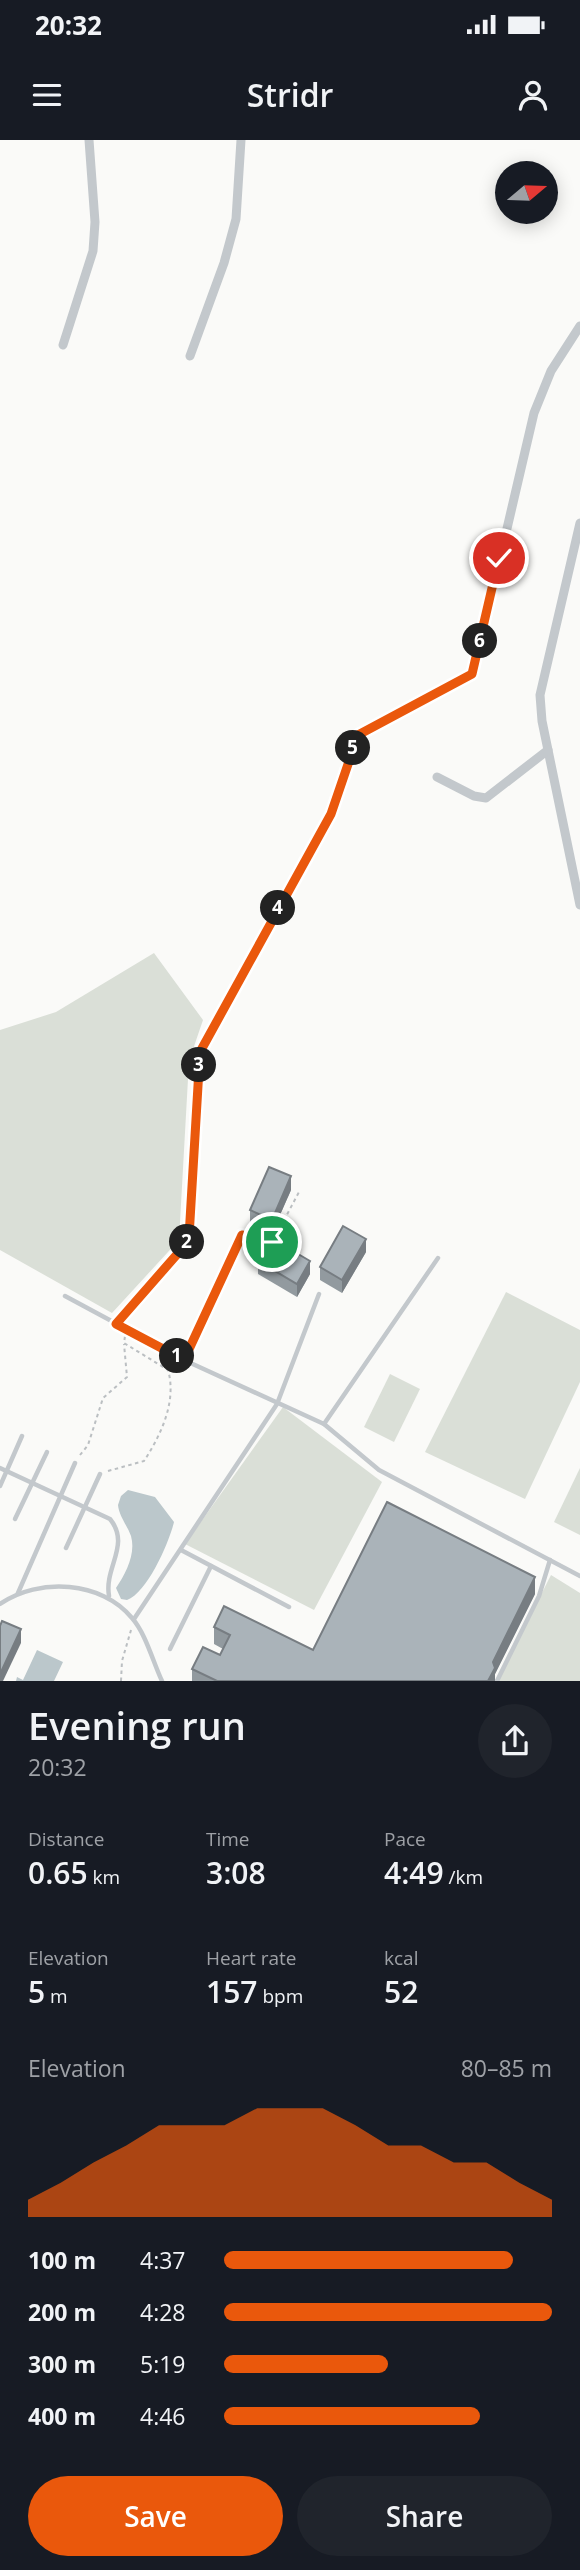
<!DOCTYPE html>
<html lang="en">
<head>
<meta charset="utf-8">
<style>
  body { margin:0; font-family:"Open Sans",sans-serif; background:#20242c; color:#f1f3f6; height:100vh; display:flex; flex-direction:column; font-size:26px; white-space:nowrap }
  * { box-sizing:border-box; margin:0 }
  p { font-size:23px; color:#9ea1a6 }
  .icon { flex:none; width:38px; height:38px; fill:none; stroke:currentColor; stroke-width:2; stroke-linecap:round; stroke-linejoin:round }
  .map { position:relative; height:1541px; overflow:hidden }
  .side { display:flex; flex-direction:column; background:#171b24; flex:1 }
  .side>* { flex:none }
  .needle { width:46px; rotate:71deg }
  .controls { position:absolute; left:495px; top:21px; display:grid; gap:14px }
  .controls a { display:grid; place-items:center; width:63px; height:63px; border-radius:50%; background:#171b24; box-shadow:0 4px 18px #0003; font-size:35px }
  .pin { position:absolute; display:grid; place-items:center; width:60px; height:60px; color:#fff; margin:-30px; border:4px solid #fff; border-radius:50%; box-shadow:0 2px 7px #0007 }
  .km { position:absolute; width:35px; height:35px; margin:-18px; border-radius:50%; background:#222; color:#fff; font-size:19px; line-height:35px; text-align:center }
  .round { display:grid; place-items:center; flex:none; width:74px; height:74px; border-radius:37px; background:#20242c }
  .head { display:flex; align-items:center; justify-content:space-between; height:119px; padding:0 28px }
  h1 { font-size:38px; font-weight:600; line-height:52px }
  .stats { display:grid; grid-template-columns:repeat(3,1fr); gap:10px; height:119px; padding:7px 28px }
  .stats div { display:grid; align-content:center }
  .stats b { font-size:30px; font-weight:600 }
  .stats small { font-size:19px; font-weight:400 }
  .stats p { font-size:19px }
  .chart { height:196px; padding:14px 28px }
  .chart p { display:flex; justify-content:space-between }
  .chart svg { width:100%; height:126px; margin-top:7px; fill:#ea580c; opacity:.7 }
  .action { display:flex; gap:14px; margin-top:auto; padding:14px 28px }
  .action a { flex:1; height:80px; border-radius:42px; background:#ea580c; color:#fff; font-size:28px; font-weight:600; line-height:80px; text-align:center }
  .action a+a { background:#20242c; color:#f1f3f6 }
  ul { padding:0 28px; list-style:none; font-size:23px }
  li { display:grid; grid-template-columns:112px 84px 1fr; align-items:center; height:52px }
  li i { height:18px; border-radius:9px; background:#ea580c }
  .status { display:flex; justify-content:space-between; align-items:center; height:49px; padding:0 35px; background:#171b24; direction:ltr }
  .status svg { height:19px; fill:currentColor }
  header { display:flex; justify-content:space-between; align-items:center; height:91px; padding:0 28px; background:#171b24; font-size:32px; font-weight:600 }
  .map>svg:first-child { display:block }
  .green { fill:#dadfd7 }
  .water { fill:#bbc7cb }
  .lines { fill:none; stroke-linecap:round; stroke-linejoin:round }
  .path { stroke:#bbbfc2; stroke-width:2; stroke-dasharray:3.5 3.5; stroke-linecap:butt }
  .lane { stroke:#c3c8cc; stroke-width:4.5 }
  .street { stroke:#c3c8cc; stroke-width:9 }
  .wall { fill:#929a9f }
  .shaded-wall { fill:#777d82 }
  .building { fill:#aab3b9; stroke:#777d82; stroke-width:2 }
  .route-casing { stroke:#fff; stroke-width:14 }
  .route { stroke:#ea580c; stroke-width:9 }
</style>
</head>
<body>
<div class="status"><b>20:32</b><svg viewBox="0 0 49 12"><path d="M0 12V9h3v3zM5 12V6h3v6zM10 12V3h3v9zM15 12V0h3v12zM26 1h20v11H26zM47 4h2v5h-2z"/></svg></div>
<header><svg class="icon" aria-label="menu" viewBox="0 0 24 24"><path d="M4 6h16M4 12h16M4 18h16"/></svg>Stridr<svg class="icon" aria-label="person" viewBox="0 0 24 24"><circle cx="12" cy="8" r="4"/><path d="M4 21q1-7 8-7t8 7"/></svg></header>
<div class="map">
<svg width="580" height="1541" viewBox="0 0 580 1541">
  <rect width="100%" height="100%" fill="#fafaf8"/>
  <g class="green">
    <polygon points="154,813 203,880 189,921 179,1100 112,1173 0,1110 0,890 56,872"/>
    <polygon points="506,1152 580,1190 580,1242 525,1359 425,1312"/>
    <polygon points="390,1234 420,1249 394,1302 364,1287"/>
    <polygon points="283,1267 382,1342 314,1470 185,1404"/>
    <polygon points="580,1328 580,1395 554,1382"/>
    <polygon points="551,1435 580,1453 580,1541 497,1541"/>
  </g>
  <g class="water">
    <path d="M128 1350 155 1357 174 1382C169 1403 147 1453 127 1460L121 1459 116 1448C126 1433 136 1414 131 1396 127 1385 119 1376 118 1365L121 1356Z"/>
    <polygon points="37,1510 63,1522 54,1541 16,1541 17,1537 23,1540"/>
  </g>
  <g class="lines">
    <g class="path">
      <polyline points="274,1099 299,1052"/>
      <polyline points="187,1212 242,1095 271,1102"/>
      <polyline points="80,1315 88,1305 103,1258 127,1237 124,1204"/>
      <path d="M108 1331 144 1321C161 1295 177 1261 168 1230L124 1203 125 1196"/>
      <polyline points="121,1541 122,1521 131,1490"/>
    </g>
    <g class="lane">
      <polyline points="65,1156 184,1220 324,1284 379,1330 580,1436"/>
      <polyline points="116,1183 187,1103 200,912 331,674 358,595 472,534"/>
      <polyline points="324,1284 438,1118"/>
      <path d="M0 1328 110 1379C131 1405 104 1427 109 1456"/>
      <polyline points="0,1346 22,1296"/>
      <polyline points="15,1379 47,1312"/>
      <polyline points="66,1408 100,1334"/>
      <polyline points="181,1410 289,1467"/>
      <polyline points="18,1453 75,1323"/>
      <path d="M0 1464C39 1437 102 1441 132 1478 146 1494 153 1522 162 1541"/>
      <polyline points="134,1479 277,1264 319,1154"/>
      <polyline points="170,1509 211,1426"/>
      <polyline points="497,1541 539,1456 550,1420"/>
    </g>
    <g class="street">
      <polyline points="63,205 93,111 95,82 89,0"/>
      <polyline points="190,216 224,123 236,79 241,0"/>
      <polyline points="580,383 540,555 542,581 580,765"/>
      <polyline points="473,534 534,273 551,231 580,186"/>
      <polyline points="437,637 474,656 486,658 548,610"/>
    </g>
  </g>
  <g class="wall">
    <polygon points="291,1050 272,1093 250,1083 250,1070"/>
    <polygon points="366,1112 342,1153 320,1140 320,1127"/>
    <polygon points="258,1121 310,1134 297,1157 258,1134"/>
    <polygon points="535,1454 495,1534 495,1541 192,1541 192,1529 220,1515 223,1509 214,1504 214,1487 313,1510"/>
  </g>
  <g class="shaded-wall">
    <polygon points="291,1036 291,1050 272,1093 272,1080"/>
    <polygon points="366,1099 366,1112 342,1153 342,1140"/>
    <polygon points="310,1121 310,1134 297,1157 297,1144"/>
    <polygon points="535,1437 535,1454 495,1534 495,1541 488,1541 493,1522"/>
    <polygon points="21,1489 21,1503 3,1541 0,1541 0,1534"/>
  </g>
  <g class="building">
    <polygon points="269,1027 291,1036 272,1080 250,1070"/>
    <polygon points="343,1086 366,1099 342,1140 320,1127"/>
    <polygon points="271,1098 310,1121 297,1144 258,1121"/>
    <polygon points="387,1362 535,1437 493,1522 495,1528 488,1541 217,1541 192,1529 203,1507 220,1515 230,1495 214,1487 224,1466 313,1510"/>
    <polygon points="2,1481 21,1489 0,1534 0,1486"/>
  </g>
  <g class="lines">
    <g class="route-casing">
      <polyline id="route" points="272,1102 242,1095 184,1220 116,1184 187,1103 189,1097 200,912 331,674 358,595 472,534 499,418"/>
    </g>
    <use href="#route" class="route"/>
  </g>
</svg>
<div class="controls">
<a><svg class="needle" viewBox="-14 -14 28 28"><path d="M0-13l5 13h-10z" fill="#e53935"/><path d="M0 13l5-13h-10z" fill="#9ea1a6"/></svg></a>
</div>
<div class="pin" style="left:272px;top:1102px;background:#1e9e55"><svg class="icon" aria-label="arrive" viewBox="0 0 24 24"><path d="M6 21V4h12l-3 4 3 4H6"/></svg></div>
<div class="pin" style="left:499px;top:418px;background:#d93025"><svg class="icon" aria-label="check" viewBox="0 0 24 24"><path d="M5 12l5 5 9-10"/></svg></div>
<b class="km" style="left:177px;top:1216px">1</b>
<b class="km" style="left:187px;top:1102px">2</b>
<b class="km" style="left:199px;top:925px">3</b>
<b class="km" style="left:278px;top:768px">4</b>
<b class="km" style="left:353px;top:608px">5</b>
<b class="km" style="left:480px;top:501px">6</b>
</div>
<section class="side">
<div class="head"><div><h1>Evening run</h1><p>20:32</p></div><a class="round"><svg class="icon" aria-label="share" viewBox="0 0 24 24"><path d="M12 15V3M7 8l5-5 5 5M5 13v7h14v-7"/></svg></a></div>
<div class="stats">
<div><p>Distance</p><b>0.65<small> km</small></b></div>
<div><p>Time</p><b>3:08</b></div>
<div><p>Pace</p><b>4:49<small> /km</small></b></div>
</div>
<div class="stats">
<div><p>Elevation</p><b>5<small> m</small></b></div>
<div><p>Heart rate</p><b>157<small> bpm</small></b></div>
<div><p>kcal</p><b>52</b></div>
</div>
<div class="chart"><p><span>Elevation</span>80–85 m</p>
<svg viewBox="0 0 160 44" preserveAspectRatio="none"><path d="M0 44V38L10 32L20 25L30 19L40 12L50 12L60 12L70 6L80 6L90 6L100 12L110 19L120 19L130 25L140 25L150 32L160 38V44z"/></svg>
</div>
<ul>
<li><b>100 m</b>4:37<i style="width:88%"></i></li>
<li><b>200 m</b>4:28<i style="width:100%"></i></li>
<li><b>300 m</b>5:19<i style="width:50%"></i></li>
<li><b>400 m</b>4:46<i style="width:78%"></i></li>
</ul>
<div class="action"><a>Save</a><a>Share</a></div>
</section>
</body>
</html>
